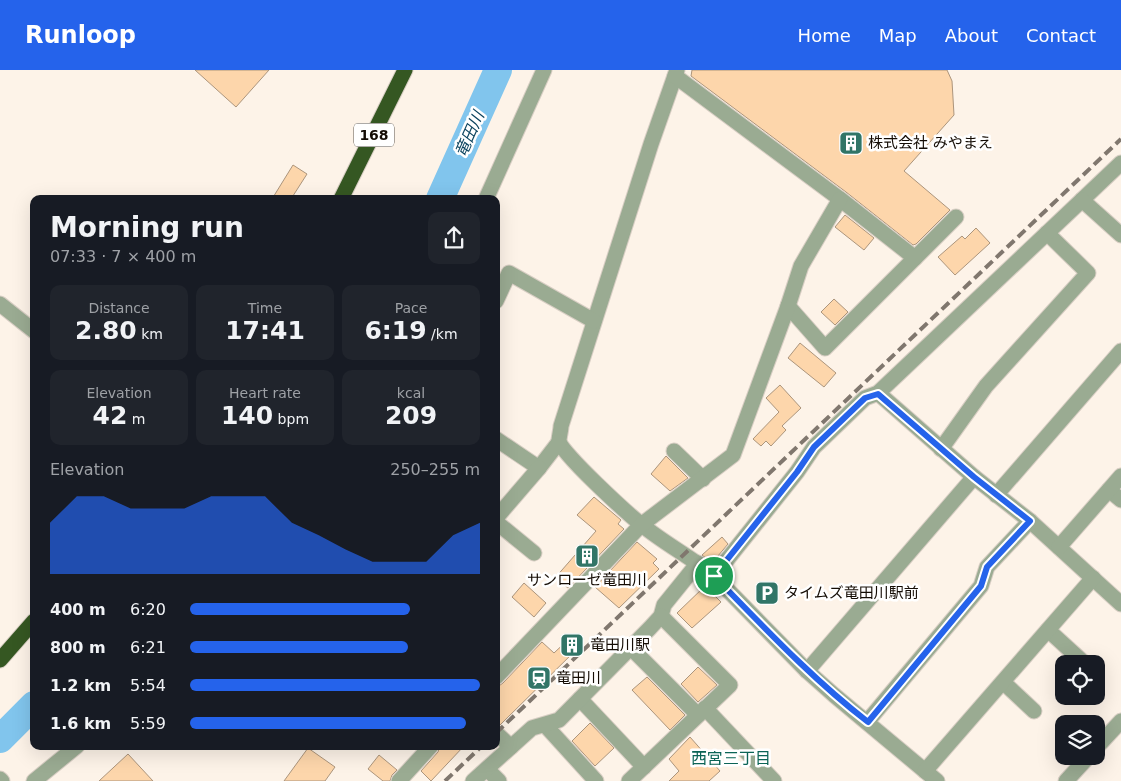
<!DOCTYPE html>
<html lang="en">
<head>
<meta charset="utf-8">
<style>
  body { margin:0; font-family:"DejaVu Sans","Noto Sans JP",sans-serif; background:#20242c; color:#f1f3f6; height:100vh; display:flex; flex-direction:column; font-size:19px; white-space:nowrap }
  * { box-sizing:border-box; margin:0 }
  p { font-size:16px; color:#9ea1a6 }
  .icon { flex:none; width:28px; height:28px; fill:none; stroke:currentColor; stroke-width:2; stroke-linecap:round; stroke-linejoin:round }
  .map { position:relative; flex:1; overflow:hidden }
  .drawer { position:absolute; left:30px; top:125px; width:470px; height:555px; display:flex; flex-direction:column; background:#171b24; border-radius:10px; box-shadow:0 5px 20px #0002 }
  .drawer>* { flex:none }
  .buttons { position:absolute; left:1055px; top:585px; display:grid; gap:10px }
  .buttons a { display:grid; place-items:center; width:50px; height:50px; border-radius:10px; background:#171b24; box-shadow:0 5px 20px #0002; font-size:25px }
  .pin { position:absolute; display:grid; place-items:center; width:42px; height:42px; color:#fff; margin:-21px; border:2px solid #fff; border-radius:50%; box-shadow:0 1px 5px #0007 }
  .round { display:grid; place-items:center; flex:none; width:52px; height:52px; border-radius:10px; background:#20242c }
  .head { display:flex; align-items:center; justify-content:space-between; height:85px; padding:0 20px }
  h1 { font-size:28px; font-weight:700; line-height:38px }
  .stats { display:grid; grid-template-columns:repeat(3,1fr); gap:8px; height:85px; padding:5px 20px }
  .stats div { display:grid; align-content:center; border-radius:10px; background:#20242c; text-align:center }
  .stats b { font-size:25px; font-weight:700 }
  .stats small { font-size:14px; font-weight:400 }
  .stats p { font-size:14px }
  .chart { height:140px; padding:10px 20px }
  .chart p { display:flex; justify-content:space-between }
  .chart svg { width:100%; height:90px; margin-top:5px; fill:#2563eb; opacity:.7 }
  ul { padding:0 20px; list-style:none; font-size:16px }
  li { display:grid; grid-template-columns:80px 60px 1fr; align-items:center; height:38px }
  li i { height:12px; border-radius:6px; background:#2563eb }
  header { display:flex; align-items:center; gap:30px; box-sizing:border-box; height:70px; padding:0 25px; background:#2563eb; color:#fff }
  header strong { font-size:24px }
  nav { display:flex; gap:28px; margin-inline-start:auto; font-size:18px }
  .map>svg:first-child { display:block }
  .lines { fill:none; stroke-linecap:round; stroke-linejoin:round }
  .river { stroke:#81c5ed; stroke-width:28 }
  .building { fill:#fdd6ab; stroke:#ac957c }
  .street-casing { stroke:#d8cec4; stroke-width:17 }
  .highway-casing { stroke:#d8cec4; stroke-width:17 }
  .street { stroke:#9aab92; stroke-width:15 }
  .highway { stroke:#355722; stroke-width:15 }
  .rail { stroke:#80776e; stroke-width:4; stroke-dasharray:10 5; stroke-linecap:butt }
  .route-casing { stroke:#fff; stroke-width:10 }
  .route { stroke:#2563eb; stroke-width:6 }
  .labels { text-anchor:middle; stroke-width:5; stroke-linejoin:round; paint-order:stroke }
  .shield { fill:#fff; stroke:#5a554f; stroke-width:1 }
  .shield-label { font-size:14px; font-weight:bold; fill:#140c04 }
  .poi-label { font-size:15px; fill:#140c04; stroke:#fff; text-anchor:start }
  .water-label { font-size:16px; font-style:italic; fill:#0c445f; stroke:#fff }
  .neighbourhood-label { font-size:16px; fill:#0b6456; stroke:#fff }
</style>
</head>
<body>
<header>
<strong>Runloop</strong>
<nav><a>Home</a><a>Map</a><a>About</a><a>Contact</a></nav>
</header>
<div class="map">
<svg width="1121" height="711" viewBox="0 0 1121 711">
  <rect width="100%" height="100%" fill="#fdf3e8"/>
  <g class="lines">
    <g class="river">
      <polyline points="440,129 498,0"/>
      <polyline points="0,669 34,635"/>
    </g>
  </g>
  <g class="building">
    <polygon points="195,0 269,0 236,37"/>
    <polygon points="692,0 947,0 952,11 954,45 904,101 950,140 916,174 913,175 846,122 691,6"/>
    <polygon points="293,95 307,104 291,129 272,129"/>
    <polygon points="845,145 874,168 864,180 835,157"/>
    <polygon points="976,158 990,173 955,205 938,187 962,166 965,169"/>
    <polygon points="834,229 848,242 835,255 821,242"/>
    <polygon points="800,273 836,303 824,317 788,288"/>
    <polygon points="780,315 801,338 782,356 786,360 771,376 766,371 761,376 753,369 779,342 766,328"/>
    <polygon points="666,386 688,408 670,421 651,404"/>
    <polygon points="594,427 621,450 618,454 624,459 568,518 555,508 596,461 577,445"/>
    <polygon points="722,467 728,474 712,493 702,485"/>
    <polygon points="637,472 657,489 653,493 659,499 619,538 595,517"/>
    <polygon points="524,513 546,533 534,547 512,527"/>
    <polygon points="705,516 721,532 692,558 677,543"/>
    <polygon points="572,566 581,575 500,655 496,654 496,618 503,613 542,572 554,583"/>
    <polygon points="698,597 717,615 698,632 681,614"/>
    <polygon points="647,607 685,645 670,660 632,620"/>
    <polygon points="590,653 614,678 595,696 572,671"/>
    <polygon points="690,667 720,701 709,711 669,711 679,701 669,689"/>
    <polygon points="440,676 464,676 431,711 421,701 438,682"/>
    <polygon points="308,678 335,697 325,711 284,711"/>
    <polygon points="128,684 153,711 99,711"/>
    <polygon points="379,685 397,700 392,705 390,711 383,711 368,699"/>
  </g>
  <g class="lines">
    <g class="street-casing">
      <g id="street">
        <path d="M677 0 651 74 561 356C561 360 559 367 559 371 561 383 629 445 642 455 665 474 691 487 714 506L807 601 834 625 937 711"/>
        <polyline points="675,6 840,129 915,188"/>
        <polyline points="486,129 544,0"/>
        <polyline points="1082,130 1121,93"/>
        <polyline points="496,231 509,203 594,251"/>
        <polyline points="0,234 34,261"/>
        <polyline points="788,236 825,278 956,147"/>
        <polyline points="878,323 974,407 1030,451 1121,534"/>
        <polyline points="496,369 539,398 559,372"/>
        <polyline points="941,379 986,316 1088,203 1047,163"/>
        <polyline points="674,381 703,409"/>
        <polyline points="1109,420 1121,430"/>
        <polyline points="996,425 1121,281"/>
        <polyline points="496,448 539,398"/>
        <polyline points="496,452 534,483"/>
        <polyline points="1059,477 1121,406"/>
        <polyline points="714,506 797,402 814,377 865,328 878,323 1082,130 1121,165"/>
        <polyline points="1048,560 1083,592"/>
        <polyline points="631,578 698,645"/>
        <polyline points="807,601 974,407"/>
        <polyline points="496,607 641,455 733,385 788,236 801,196 840,129"/>
        <polyline points="1003,612 1034,641"/>
        <polyline points="580,629 644,697"/>
        <polyline points="705,638 774,711"/>
        <polyline points="867,652 981,516 987,497 1030,451"/>
        <polyline points="545,655 596,711"/>
        <polyline points="496,663 511,677"/>
        <polyline points="1096,678 1121,651"/>
        <polyline points="487,699 499,711"/>
        <polyline points="925,701 1093,508"/>
        <polyline points="0,709 2,711"/>
        <polyline points="34,711 77,676"/>
        <polyline points="399,711 431,676"/>
        <polyline points="473,711 532,658 559,650 650,558 661,546 664,535 698,493"/>
        <polyline points="629,711 730,615 661,546"/>
        <polyline points="1066,711 1089,686"/>
      </g>
    </g>
    <g class="highway-casing">
      <g id="highway">
        <polyline points="341,129 405,0"/>
        <polyline points="0,590 34,551"/>
      </g>
    </g>
    <use href="#street" class="street"/>
    <use href="#highway" class="highway"/>
    <g class="rail">
      <polyline points="496,663 1121,69"/>
      <polyline points="445,711 482,676"/>
    </g>
  </g>
  <g class="lines">
    <g class="route-casing">
      <path id="route" d="M878 324 974 407 1030 451 987 497 981 516 868 652C811 608 763 556 714 506L797 402 814 377 865 328Z"/>
    </g>
    <use href="#route" class="route"/>
  </g>
  <defs>
    <g id="building-square" transform="scale(1.25)"><rect x="-9" y="-9" width="18" height="18" rx="4" fill="#317567" stroke="#fff"/><path d="M-4-6H4V6H1V3H-1V6H-4ZM-2.5-4.3h1.7v1.8h-1.7ZM.8-4.3h1.7v1.8H.8ZM-2.5-1h1.7V.8h-1.7ZM.8-1h1.7V.8H.8Z" fill="#fff"/></g>
    <g id="parking-square" transform="scale(1.25)"><rect x="-9" y="-9" width="18" height="18" rx="4" fill="#317567" stroke="#fff"/><path d="M-3.5-5.5H1a3.5 3.5 0 0 1 0 7H-1V5.5H-3.5ZM-1-3.4V-.6H.8a1.4 1.4 0 0 0 0-2.8Z" fill="#fff"/></g>
    <g id="station-square" transform="scale(1.25)"><rect x="-9" y="-9" width="18" height="18" rx="4" fill="#317567" stroke="#fff"/><path d="M-3-6H3Q5-6 5-4V2Q5 4 3 4L4.5 6H3L1.5 4h-3L-3 6H-4.5L-3 4Q-5 4-5 2V-4Q-5-6-3-6ZM-3.5-4v3h7v-3ZM-3.5 1v1.5H-2V1ZM2 1v1.5H3.5V1Z" fill="#fff"/></g>
  </defs>
  <g fill-rule="evenodd">
    <use href="#building-square" x="851" y="73"/>
    <use href="#building-square" x="587" y="486"/>
    <use href="#parking-square" x="767" y="523"/>
    <use href="#building-square" x="572" y="575"/>
    <use href="#station-square" x="539" y="608"/>
  </g>
  <g class="labels">
    <rect class="shield" x="354" y="53.5" width="40" height="23" rx="4"/>
    <g class="shield-label">
      <text x="374" y="70">168</text>
    </g>
    <g class="poi-label">
      <text x="868" y="78">株式会社 みやまえ</text>
      <text x="587" y="515" text-anchor="middle">サンローゼ竜田川</text>
      <text x="784" y="528">タイムズ竜田川駅前</text>
      <text x="590" y="580">竜田川駅</text>
      <text x="556" y="613">竜田川</text>
    </g>
    <g class="water-label">
      <text transform="translate(469 64) rotate(-66)" y="6">竜田川</text>
    </g>
    <g class="neighbourhood-label">
      <text x="731" y="694">西宮三丁目</text>
    </g>
  </g>
</svg>
<div class="buttons">
<a><svg class="icon" aria-label="locate" viewBox="0 0 24 24"><circle cx="12" cy="12" r="6"/><path d="M12 2v4M12 18v4M2 12h4M18 12h4"/></svg></a>
<a><svg class="icon" aria-label="layers" viewBox="0 0 24 24"><path d="M12 4l9 5-9 5-9-5zM3 14l9 5 9-5"/></svg></a>
</div>
<div class="pin" style="left:714px;top:506px;background:#1e9e55"><svg class="icon" aria-label="arrive" viewBox="0 0 24 24"><path d="M6 21V4h12l-3 4 3 4H6"/></svg></div>
<section class="drawer">
<div class="head"><div><h1>Morning run</h1><p>07:33 · 7 × 400 m</p></div><a class="round"><svg class="icon" aria-label="share" viewBox="0 0 24 24"><path d="M12 15V3M7 8l5-5 5 5M5 13v7h14v-7"/></svg></a></div>
<div class="stats">
<div><p>Distance</p><b>2.80<small> km</small></b></div>
<div><p>Time</p><b>17:41</b></div>
<div><p>Pace</p><b>6:19<small> /km</small></b></div>
</div>
<div class="stats">
<div><p>Elevation</p><b>42<small> m</small></b></div>
<div><p>Heart rate</p><b>140<small> bpm</small></b></div>
<div><p>kcal</p><b>209</b></div>
</div>
<div class="chart"><p><span>Elevation</span>250–255 m</p>
<svg viewBox="0 0 160 44" preserveAspectRatio="none"><path d="M0 44V19L10 6L20 6L30 12L40 12L50 12L60 6L70 6L80 6L90 19L100 25L110 32L120 38L130 38L140 38L150 25L160 19V44z"/></svg>
</div>
<ul>
<li><b>400 m</b>6:20<i style="width:76%"></i></li>
<li><b>800 m</b>6:21<i style="width:75%"></i></li>
<li><b>1.2 km</b>5:54<i style="width:100%"></i></li>
<li><b>1.6 km</b>5:59<i style="width:95%"></i></li>
</ul>
</section>
</div>
</body>
</html>
